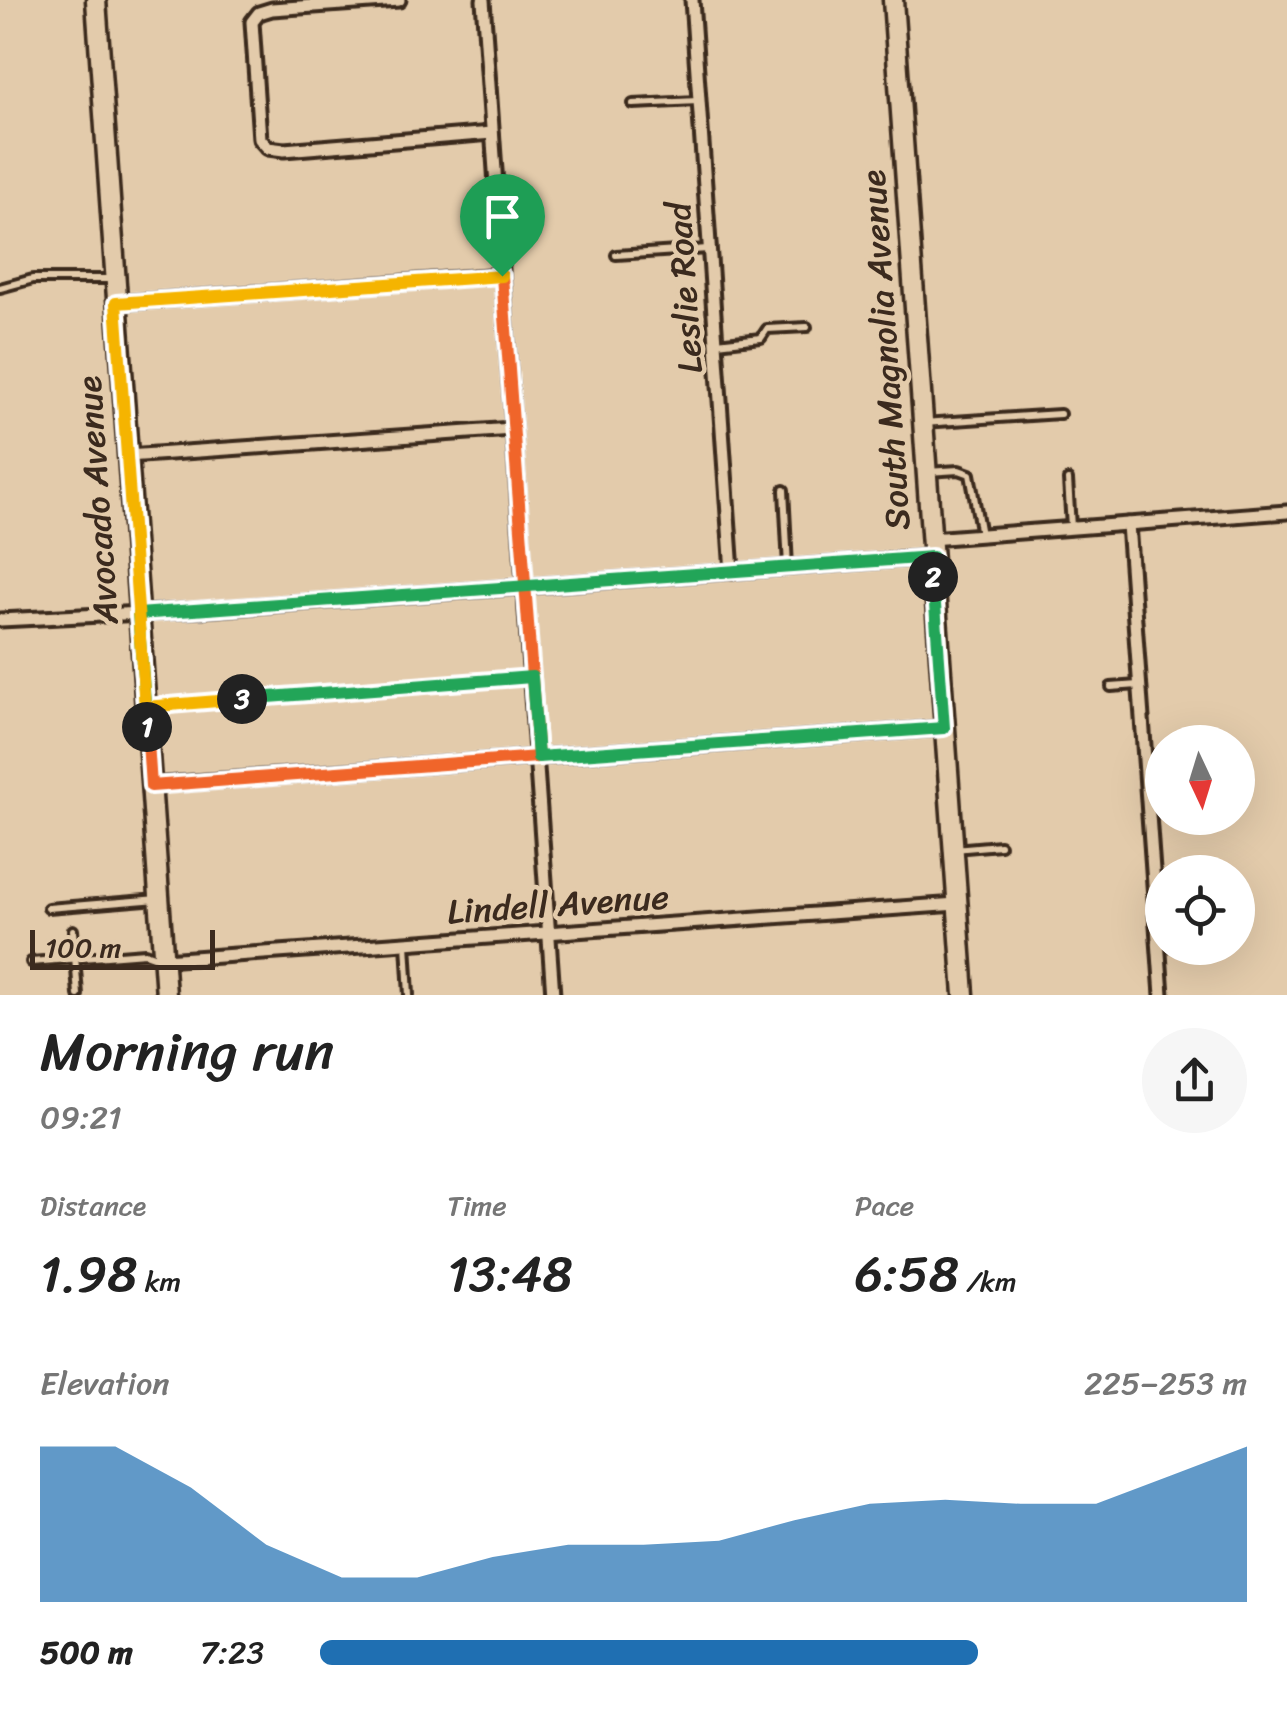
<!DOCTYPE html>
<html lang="en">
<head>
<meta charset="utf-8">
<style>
  body { margin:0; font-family:Sriracha,sans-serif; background:#f6f6f6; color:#222; height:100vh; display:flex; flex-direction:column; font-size:38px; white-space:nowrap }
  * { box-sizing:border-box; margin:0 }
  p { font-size:32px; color:#767676 }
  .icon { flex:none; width:55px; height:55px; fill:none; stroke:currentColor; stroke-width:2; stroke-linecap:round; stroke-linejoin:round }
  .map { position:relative; height:995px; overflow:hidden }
  .drawer { display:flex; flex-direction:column; background:#fff; flex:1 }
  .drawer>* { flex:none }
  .needle { width:65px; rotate:176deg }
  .buttons { position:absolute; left:1145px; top:725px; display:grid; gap:20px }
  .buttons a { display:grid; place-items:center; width:110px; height:110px; border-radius:50%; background:#fff; box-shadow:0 10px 40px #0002; font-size:50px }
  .scale { position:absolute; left:30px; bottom:25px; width:185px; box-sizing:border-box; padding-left:10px; border:5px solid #3b2a1e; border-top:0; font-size:28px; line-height:35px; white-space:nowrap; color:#3b2a1e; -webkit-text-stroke:8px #e3cbab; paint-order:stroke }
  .pin { position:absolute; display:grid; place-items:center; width:85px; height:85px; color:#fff; margin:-102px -42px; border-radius:50% 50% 50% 0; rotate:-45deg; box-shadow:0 0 10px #0007 }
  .pin .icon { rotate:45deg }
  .km { position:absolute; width:50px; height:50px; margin:-25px; border-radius:50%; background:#222; color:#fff; font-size:28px; line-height:50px; text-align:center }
  .round { display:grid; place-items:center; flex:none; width:105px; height:105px; border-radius:52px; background:#f6f6f6 }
  .head { display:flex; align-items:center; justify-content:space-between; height:170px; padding:0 40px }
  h1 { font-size:55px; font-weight:600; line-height:75px }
  .metrics { display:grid; grid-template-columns:repeat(3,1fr); gap:15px; height:170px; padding:10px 40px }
  .metrics div { display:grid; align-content:center }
  .metrics b { font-size:50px; font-weight:600 }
  .metrics small { font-size:28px; font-weight:400 }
  .metrics p { font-size:28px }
  .chart { height:280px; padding:20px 40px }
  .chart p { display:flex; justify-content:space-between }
  .chart svg { width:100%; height:180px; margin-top:10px; fill:#1f6fb2; opacity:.7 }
  ul { padding:0 40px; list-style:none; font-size:32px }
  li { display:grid; grid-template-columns:160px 120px 1fr; align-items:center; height:75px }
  li i { height:25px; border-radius:12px; background:#1f6fb2 }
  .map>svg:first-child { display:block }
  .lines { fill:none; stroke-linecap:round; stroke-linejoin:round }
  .service-casing { stroke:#3b2a1e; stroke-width:14 }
  .minor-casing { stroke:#3b2a1e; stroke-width:19 }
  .secondary-casing { stroke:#3b2a1e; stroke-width:25 }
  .service { stroke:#e3cbab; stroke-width:6 }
  .minor { stroke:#e3cbab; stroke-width:11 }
  .secondary { stroke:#e3cbab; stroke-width:18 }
  .split-1-casing { stroke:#fff; stroke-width:20 }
  .split-2-casing { stroke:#fff; stroke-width:20 }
  .split-3-casing { stroke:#fff; stroke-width:20 }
  .split-4-casing { stroke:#fff; stroke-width:20 }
  .split-1 { stroke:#f0652b; stroke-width:12 }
  .split-2 { stroke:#22a559; stroke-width:12 }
  .split-3 { stroke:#22a559; stroke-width:12 }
  .split-4 { stroke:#f5b400; stroke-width:12 }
  .labels { text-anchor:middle; stroke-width:9; stroke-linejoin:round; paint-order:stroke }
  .street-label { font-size:35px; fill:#3b2a1e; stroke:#e3cbab }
</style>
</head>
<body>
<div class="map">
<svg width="1287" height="995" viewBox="0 0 1287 995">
  <rect width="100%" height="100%" fill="#e3cbab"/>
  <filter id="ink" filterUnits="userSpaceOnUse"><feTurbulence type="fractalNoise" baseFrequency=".01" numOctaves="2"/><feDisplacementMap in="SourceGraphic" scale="20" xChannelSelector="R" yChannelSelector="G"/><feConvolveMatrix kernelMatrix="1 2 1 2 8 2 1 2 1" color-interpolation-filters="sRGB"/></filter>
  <g filter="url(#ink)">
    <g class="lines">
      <g class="service-casing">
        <g id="service">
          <polyline points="633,104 698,101"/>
          <polyline points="616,255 708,249"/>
          <polyline points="0,288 33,279 113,279"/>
          <polyline points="717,343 761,338 767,329 807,327"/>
          <polyline points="923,423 1060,414"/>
          <polyline points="927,472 959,470 970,474 981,535"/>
          <polyline points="1068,480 1071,527"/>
          <polyline points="784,490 788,567"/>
          <polyline points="1111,687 1138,685"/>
          <polyline points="146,707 532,677"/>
          <polyline points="954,849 1000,845"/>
          <polyline points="48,908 158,899"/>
          <polyline points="73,930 78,995"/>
          <polyline points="406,944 409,995"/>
          <polyline points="31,962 145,953 162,959"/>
        </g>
      </g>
      <g class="minor-casing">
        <g id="minor">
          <polyline points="399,0 272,9 259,13 252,22 260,139 268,148 284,150 492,133"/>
          <polyline points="483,0 553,995"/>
          <polyline points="692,0 732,572"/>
          <polyline points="116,303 502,275"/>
          <polyline points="127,456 512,429"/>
          <polyline points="1128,524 1162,995"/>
          <polyline points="930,539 1287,512"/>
          <polyline points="0,620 203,610 932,557"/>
          <polyline points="151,785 944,728"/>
          <polyline points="164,960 957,904"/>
        </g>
      </g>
      <g class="secondary-casing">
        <g id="secondary">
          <polyline points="96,0 166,995"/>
          <polyline points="893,0 964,995"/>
        </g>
      </g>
      <use href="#service" class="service"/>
      <use href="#minor" class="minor"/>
      <use href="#secondary" class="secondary"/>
    </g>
  </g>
  <g class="lines" filter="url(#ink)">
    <g class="split-1-casing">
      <polyline id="split-1" points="147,727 151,786 538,757 502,276"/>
    </g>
    <g class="split-2-casing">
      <polyline id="split-2" points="147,727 138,614 932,557 933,577"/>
    </g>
    <g class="split-3-casing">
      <polyline id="split-3" points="242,699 532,677 538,757 944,728 933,577"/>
    </g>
    <g class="split-4-casing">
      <polyline id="split-4" points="242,699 145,707 116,303 502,276"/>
    </g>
    <use href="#split-1" class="split-1"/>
    <use href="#split-2" class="split-2"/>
    <use href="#split-3" class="split-3"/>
    <use href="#split-4" class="split-4"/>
  </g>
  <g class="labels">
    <g class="street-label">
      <text transform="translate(684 288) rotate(-94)" y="12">Leslie Road</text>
      <text transform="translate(885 350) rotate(-94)" y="12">South Magnolia Avenue</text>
      <text transform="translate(97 500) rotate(-94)" y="12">Avocado Avenue</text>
      <text transform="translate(558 904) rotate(-4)" y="12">Lindell Avenue</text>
    </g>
  </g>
</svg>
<div class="buttons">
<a><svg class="needle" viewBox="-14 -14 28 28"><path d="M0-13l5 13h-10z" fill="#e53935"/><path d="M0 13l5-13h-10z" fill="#767676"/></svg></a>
<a><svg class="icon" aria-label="locate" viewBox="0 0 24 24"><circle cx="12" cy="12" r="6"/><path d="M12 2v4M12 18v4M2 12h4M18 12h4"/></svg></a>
</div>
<div class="scale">100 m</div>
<div class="pin" style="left:502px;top:276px;background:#1e9e55"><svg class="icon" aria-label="arrive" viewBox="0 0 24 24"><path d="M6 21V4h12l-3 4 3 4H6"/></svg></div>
<b class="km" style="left:147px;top:727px">1</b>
<b class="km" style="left:933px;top:577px">2</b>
<b class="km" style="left:242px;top:699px">3</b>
</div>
<section class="drawer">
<div class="head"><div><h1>Morning run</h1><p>09:21</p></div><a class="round"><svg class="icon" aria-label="share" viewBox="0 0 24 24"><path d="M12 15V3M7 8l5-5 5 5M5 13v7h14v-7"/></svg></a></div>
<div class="metrics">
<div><p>Distance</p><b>1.98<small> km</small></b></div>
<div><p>Time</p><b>13:48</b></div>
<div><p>Pace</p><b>6:58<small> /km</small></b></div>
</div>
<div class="chart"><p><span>Elevation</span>225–253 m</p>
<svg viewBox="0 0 160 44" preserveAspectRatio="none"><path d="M0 44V6L10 6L20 16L30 30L40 38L50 38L60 33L70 30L80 30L90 29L100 24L110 20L120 19L130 20L140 20L150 13L160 6V44z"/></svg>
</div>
<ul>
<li><b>500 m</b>7:23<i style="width:71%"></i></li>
</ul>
</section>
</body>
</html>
